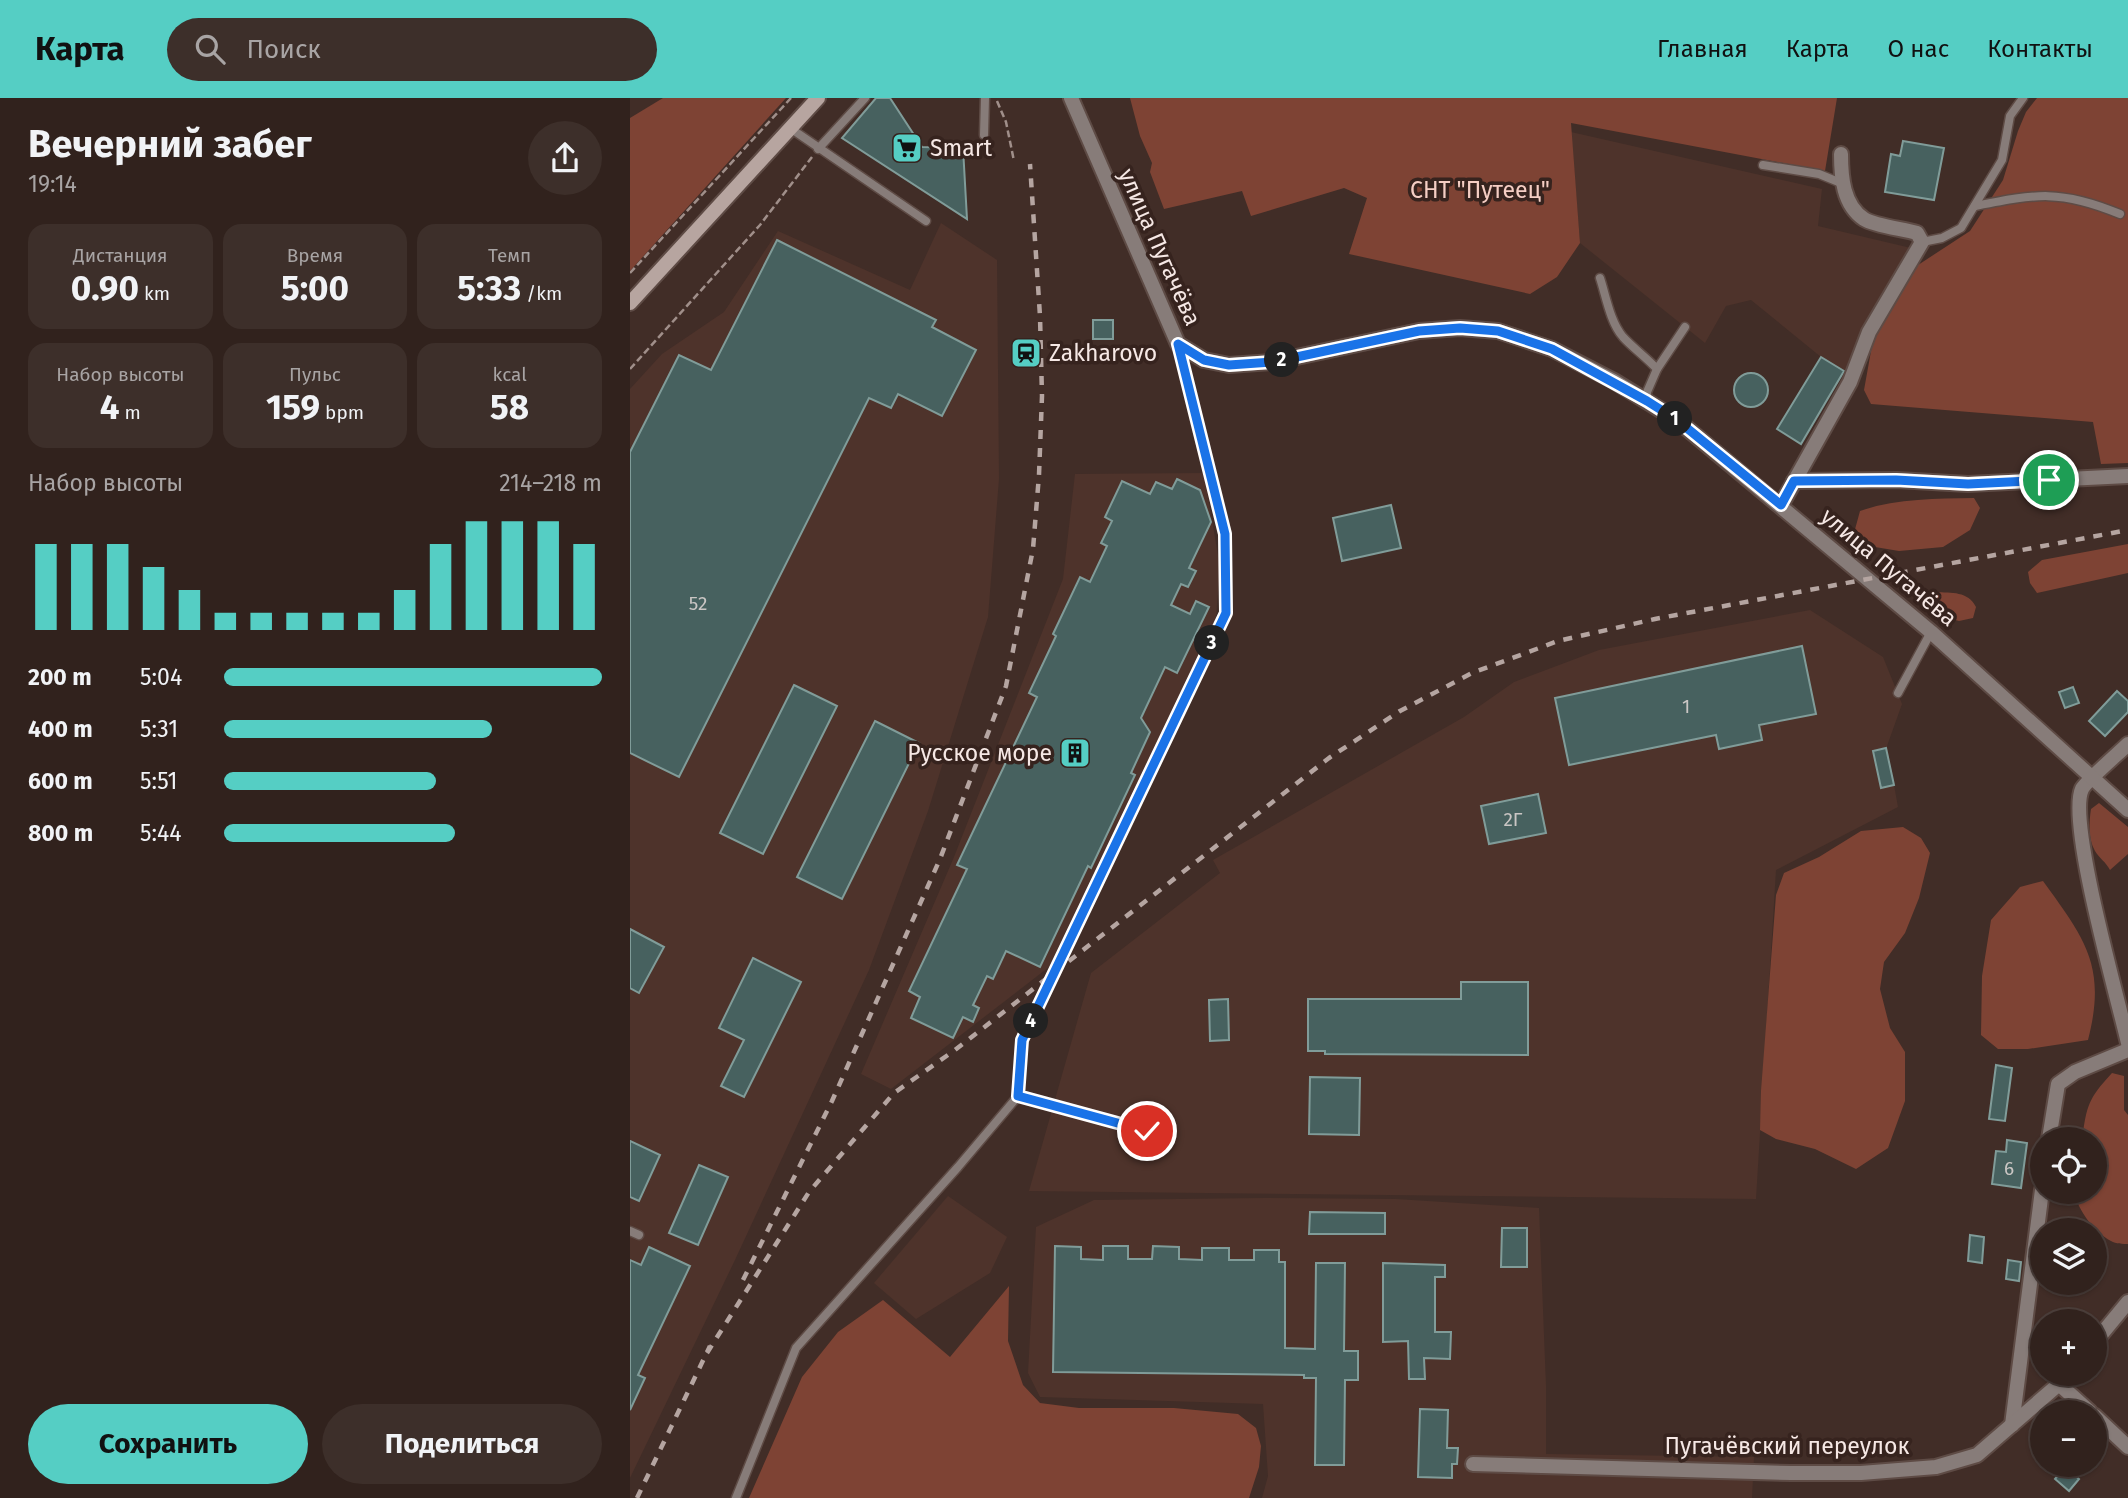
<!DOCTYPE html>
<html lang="ru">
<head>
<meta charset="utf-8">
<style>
  body { margin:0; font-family:"Fira Sans",sans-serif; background:#3d2f2a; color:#f1f3f6; height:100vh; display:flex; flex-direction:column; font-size:26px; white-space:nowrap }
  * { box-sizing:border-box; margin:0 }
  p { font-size:23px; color:#a8a4a4 }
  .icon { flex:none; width:38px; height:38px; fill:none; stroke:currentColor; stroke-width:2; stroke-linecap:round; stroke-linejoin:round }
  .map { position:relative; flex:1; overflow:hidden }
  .drawer { display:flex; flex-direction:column; background:#31221d; width:630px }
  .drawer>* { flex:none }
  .tools { position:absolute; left:1400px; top:1029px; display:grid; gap:14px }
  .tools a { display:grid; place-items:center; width:77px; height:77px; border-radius:50%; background:#31221d; box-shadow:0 2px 5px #0004,0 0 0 2px #4c3f3b; font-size:35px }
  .pin { position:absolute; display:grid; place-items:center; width:60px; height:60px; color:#fff; margin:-30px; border:4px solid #fff; border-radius:50%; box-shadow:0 2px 7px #0007 }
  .km { position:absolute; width:35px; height:35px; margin:-18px; border-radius:50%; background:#222; color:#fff; font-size:19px; line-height:35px; text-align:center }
  .round { display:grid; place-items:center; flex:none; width:74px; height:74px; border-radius:37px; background:#3d2f2a }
  .head { display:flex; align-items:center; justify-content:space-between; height:119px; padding:0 28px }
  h1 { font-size:38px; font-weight:700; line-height:52px }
  .metrics { display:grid; grid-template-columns:repeat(3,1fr); gap:10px; height:119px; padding:7px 28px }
  .metrics div { display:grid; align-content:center; border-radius:18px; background:#3d2f2a; text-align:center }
  .metrics b { font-size:35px; font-weight:700 }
  .metrics small { font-size:19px; font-weight:400 }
  .metrics p { font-size:19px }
  .chart { height:196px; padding:14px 28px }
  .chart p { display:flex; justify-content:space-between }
  .chart svg { width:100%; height:126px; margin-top:7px; stroke:#55cec4; stroke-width:6 }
  .action { display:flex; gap:14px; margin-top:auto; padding:14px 28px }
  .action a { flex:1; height:80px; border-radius:42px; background:#55cec4; color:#111; font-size:28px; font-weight:700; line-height:80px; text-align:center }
  .action a+a { background:#3d2f2a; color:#f1f3f6 }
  ul { padding:0 28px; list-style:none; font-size:23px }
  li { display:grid; grid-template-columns:112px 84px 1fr; align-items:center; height:52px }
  li i { height:18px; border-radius:9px; background:#55cec4 }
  header { display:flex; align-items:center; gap:42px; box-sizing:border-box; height:98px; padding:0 35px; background:#55cec4; color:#111 }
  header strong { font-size:33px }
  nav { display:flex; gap:38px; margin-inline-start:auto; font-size:24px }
  .search { width:490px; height:63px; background:#3d2f2a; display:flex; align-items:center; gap:18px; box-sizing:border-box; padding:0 24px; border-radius:38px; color:#a8a4a4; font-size:26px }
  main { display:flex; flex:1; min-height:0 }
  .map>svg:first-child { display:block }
  .built { fill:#4e332b }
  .green { fill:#7e4334 }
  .building { fill:#47615f; stroke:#809c99; stroke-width:2 }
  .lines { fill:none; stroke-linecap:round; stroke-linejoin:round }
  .service-casing { stroke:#5e4b45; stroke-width:11 }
  .minor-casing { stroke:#5e4b45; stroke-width:18 }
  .tertiary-casing { stroke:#5e4b45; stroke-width:18 }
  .secondary-casing { stroke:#5e4b45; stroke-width:18 }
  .path { stroke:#a08f8a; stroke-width:2.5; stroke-dasharray:7 3.5; stroke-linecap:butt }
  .service { stroke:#877c79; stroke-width:8 }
  .minor { stroke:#877c79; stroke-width:14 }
  .tertiary { stroke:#877c79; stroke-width:14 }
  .secondary { stroke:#b7a5a0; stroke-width:14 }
  .rail { stroke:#b5a5a1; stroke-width:4.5; stroke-dasharray:9 9; stroke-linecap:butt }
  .route-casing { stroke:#fff; stroke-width:14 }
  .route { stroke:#1a73e8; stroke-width:9 }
  .labels { text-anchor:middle; stroke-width:7; stroke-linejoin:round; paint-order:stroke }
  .number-label { font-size:19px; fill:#cac6c4 }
  .poi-label { font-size:23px; fill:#f6e8e5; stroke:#36231e; text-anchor:start }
  .park-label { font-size:23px; fill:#f5cec4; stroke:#36231e }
  .street-label { font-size:23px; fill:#f6e8e5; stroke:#36231e }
</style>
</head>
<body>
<header>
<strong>Карта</strong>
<div class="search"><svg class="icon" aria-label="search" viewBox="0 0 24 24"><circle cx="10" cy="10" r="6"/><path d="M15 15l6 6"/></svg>Поиск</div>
<nav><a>Главная</a><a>Карта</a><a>О нас</a><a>Контакты</a></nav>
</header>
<main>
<section class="drawer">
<div class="head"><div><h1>Вечерний забег</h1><p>19:14</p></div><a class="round"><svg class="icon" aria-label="share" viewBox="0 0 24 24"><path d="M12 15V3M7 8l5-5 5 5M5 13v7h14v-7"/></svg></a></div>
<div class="metrics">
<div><p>Дистанция</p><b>0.90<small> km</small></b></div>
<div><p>Время</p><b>5:00</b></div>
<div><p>Темп</p><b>5:33<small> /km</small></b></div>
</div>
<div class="metrics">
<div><p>Набор высоты</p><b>4<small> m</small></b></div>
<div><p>Пульс</p><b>159<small> bpm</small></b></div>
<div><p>kcal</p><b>58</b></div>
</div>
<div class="chart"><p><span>Набор высоты</span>214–218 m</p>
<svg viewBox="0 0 160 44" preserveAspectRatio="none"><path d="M5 44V14M15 44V14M25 44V14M35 44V22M45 44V30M55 44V38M65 44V38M75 44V38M85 44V38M95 44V38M105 44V30M115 44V14M125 44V6M135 44V6M145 44V6M155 44V14"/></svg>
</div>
<ul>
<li><b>200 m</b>5:04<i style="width:100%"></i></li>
<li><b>400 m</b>5:31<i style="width:71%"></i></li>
<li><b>600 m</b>5:51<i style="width:56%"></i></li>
<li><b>800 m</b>5:44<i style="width:61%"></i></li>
</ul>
<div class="action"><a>Сохранить</a><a>Поделиться</a></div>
</section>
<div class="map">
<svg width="1498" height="1400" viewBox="0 0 1498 1400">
  <rect width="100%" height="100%" fill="#412d27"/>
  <g class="built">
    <polygon points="941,34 1192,91 1188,128 1281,150 1215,274 1191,259 1121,202 1096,208 1075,245 950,145"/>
    <polygon points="311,125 367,162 369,381 358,519 298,713 239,872 105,1162 0,1380 0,291 32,256 94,214 148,133 280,192"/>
    <polygon points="574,375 590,469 586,520 419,869 261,991 231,976 324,759 433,481 445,376"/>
    <polygon points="1180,512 1253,559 1272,606 1257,648 1268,709 1146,772 1126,1101 399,1093 461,875 590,775 583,762 834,619 884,584 969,552"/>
    <polygon points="318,1098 377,1139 360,1175 286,1221 244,1185"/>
    <polygon points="633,1100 766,1101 909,1110 916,1288 916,1356 1124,1359 1122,1400 632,1400 638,1378 633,1306 410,1299 398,1275 406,1129 464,1102"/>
  </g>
  <g class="green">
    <polygon points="33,0 156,0 0,173 0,20"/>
    <polygon points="500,0 1207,0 1195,73 941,25 950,145 927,179 900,196 719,156 737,100 714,90 621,118 612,93 534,111 520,74 522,65 510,38"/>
    <polygon points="1407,0 1498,0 1498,365 1471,366 1463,324 1241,306 1234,292 1243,242 1285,169 1340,133 1373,82 1388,33 1396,14"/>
    <path d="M1344 400 1350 410 1340 432 1313 449 1269 453 1239 448 1224 435 1230 413C1267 400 1305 401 1344 400Z"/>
    <polygon points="1498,446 1498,475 1407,495 1400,485 1398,474 1412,462"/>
    <path d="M1305 494C1322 495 1338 493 1346 509L1343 520 1329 523 1315 519 1302 501Z"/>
    <path d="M1469 705 1498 729V756L1480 772C1476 764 1469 760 1465 753 1458 741 1459 724 1461 711Z"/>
    <polygon points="1273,729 1291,740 1300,755 1289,800 1275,835 1254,864 1250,891 1260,930 1275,954 1275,1003 1258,1050 1226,1071 1185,1051 1146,1041 1130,1032 1131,993 1146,797 1154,775 1189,759 1231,733"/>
    <path d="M1413 783C1455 841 1477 868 1458 942L1398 951H1368L1351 937 1352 878 1361 822 1390 789Z"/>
    <path d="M1482 975 1494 978V1012L1498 1017V1146C1493 1146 1486 1146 1481 1143 1464 1134 1448 1112 1444 1094H1465V1041H1452C1457 1007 1458 1001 1482 975Z"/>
    <polygon points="379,1188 378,1243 393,1287 410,1305 449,1310 544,1310 608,1316 626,1330 631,1348 629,1369 619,1400 119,1400 172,1279 208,1234 253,1202 320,1259"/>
  </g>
  <g class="building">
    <polygon points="246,0 260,0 292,49 333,50 337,121 212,40"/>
    <polygon points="1273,43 1314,50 1304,102 1255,94 1261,56 1270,58"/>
    <polygon points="147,142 306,222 302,229 346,252 312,318 268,296 261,310 239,300 49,679 0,655 0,354 49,257 81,272"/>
    <rect x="463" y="222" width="20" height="19"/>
    <polygon points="1191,259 1214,273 1171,346 1147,331"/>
    <circle cx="1121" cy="292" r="17"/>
    <polygon points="547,381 570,392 581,424 559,470 566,473 558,489 551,486 541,507 560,516 566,503 579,509 547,575 535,569 511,620 520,634 501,675 505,677 461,770 458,768 410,869 376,853 363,881 357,878 343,907 349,910 343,924 333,919 323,940 281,920 290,899 279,893 337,771 327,767 407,599 399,595 426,538 423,536 450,479 460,484 477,448 471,445 482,423 475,419 492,383 520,396 526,384 542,391"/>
    <polygon points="761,407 771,450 712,463 703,420"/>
    <polygon points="1172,548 1186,616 1129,627 1132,642 1089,651 1086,637 939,667 925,600"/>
    <polygon points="164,587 207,608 133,756 90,735"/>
    <polygon points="1443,589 1449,605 1435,610 1429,594"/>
    <polygon points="1487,593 1498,603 1498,614 1475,638 1459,623"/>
    <polygon points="245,623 289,645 212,801 167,779"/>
    <polygon points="1256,650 1264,687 1251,690 1243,653"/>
    <polygon points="908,696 916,735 859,746 851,708"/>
    <polygon points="0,831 34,849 9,895 0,890"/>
    <polygon points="123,860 171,884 114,999 91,988 114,942 89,930"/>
    <polygon points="831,884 898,884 898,957 695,956 695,953 678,953 678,901 831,901"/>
    <polygon points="598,901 599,942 580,943 579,902"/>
    <polygon points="1366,967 1382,970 1375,1023 1359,1021"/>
    <polygon points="680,979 730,980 729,1037 679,1036"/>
    <polygon points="1377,1042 1397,1045 1391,1090 1362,1086 1366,1053 1376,1054"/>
    <polygon points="0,1043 30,1057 9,1103 0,1099"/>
    <polygon points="69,1067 98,1079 68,1147 39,1135"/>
    <polygon points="680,1114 755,1115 755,1136 679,1136"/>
    <polygon points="872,1130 897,1130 897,1169 871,1169"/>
    <polygon points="1340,1137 1354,1139 1352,1165 1338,1163"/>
    <polygon points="425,1148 451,1149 451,1161 473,1162 473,1148 498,1148 498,1161 522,1161 523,1148 549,1149 549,1161 572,1162 572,1150 599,1150 599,1162 624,1162 624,1152 649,1152 649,1164 655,1164 655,1250 685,1251 686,1165 715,1165 714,1253 728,1253 728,1282 715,1282 714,1367 685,1367 686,1280 674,1280 674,1277 423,1274"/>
    <polygon points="19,1149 60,1168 8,1277 15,1280 0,1312 0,1162 11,1167"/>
    <polygon points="1378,1162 1391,1164 1389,1183 1376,1181"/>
    <polygon points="753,1165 815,1167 815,1179 805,1179 805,1234 821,1234 820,1261 794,1260 795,1281 779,1281 778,1243 753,1244"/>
    <polygon points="790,1311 818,1312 817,1350 828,1350 827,1366 822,1366 822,1380 788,1379"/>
    <polygon points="1435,1369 1449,1381 1439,1393 1425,1381"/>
  </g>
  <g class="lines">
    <g class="service-casing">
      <g id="service">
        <polyline points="160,30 296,123"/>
        <polyline points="354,37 355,0"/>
        <polyline points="188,51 235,0"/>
        <polyline points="1133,67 1189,76 1211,85"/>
        <path d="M1345 108C1406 96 1430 91 1490 116"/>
        <polyline points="1292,144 1312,140 1331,130 1372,62 1380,18 1393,0"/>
        <path d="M970 180C976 198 980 224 993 239 1003 250 1016 259 1027 271L1017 294V303"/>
        <polyline points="1027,271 1055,229"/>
        <polyline points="1268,595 1301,534"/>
        <polyline points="517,1033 388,998 392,942 596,515 595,435 548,246"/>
        <polyline points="0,1133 9,1137"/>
        <polyline points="106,1400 166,1250 328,1069 388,998"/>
      </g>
    </g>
    <g class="minor-casing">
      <g id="minor">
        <polyline points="1164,383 1267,382 1338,386 1498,378"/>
        <path d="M1151 407 1220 284 1239 234 1292 144 1287 135C1274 131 1245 128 1234 121 1213 107 1211 79 1211 56"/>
        <path d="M1498 646C1489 655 1456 683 1452 691 1437 723 1488 901 1498 945"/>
        <polyline points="1419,1041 1428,986 1445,974 1498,952"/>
        <polyline points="1465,1244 1498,1204"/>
        <polyline points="1429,1286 1460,1314"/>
        <polyline points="1465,1318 1498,1349"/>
        <polyline points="1382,1327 1412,1092"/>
        <polyline points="843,1366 1161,1375 1231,1375 1306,1369 1347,1357 1429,1286 1438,1276"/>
      </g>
    </g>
    <g class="tertiary-casing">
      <polyline id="tertiary" points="441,0 548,246 574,262 599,267 643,264 789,233 830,230 868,233 922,251 984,283 1047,322 1301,534 1498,712"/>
    </g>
    <g class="secondary-casing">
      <polyline id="secondary" points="0,205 188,0"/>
    </g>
    <g class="path">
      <polyline points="367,3 376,24 384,63"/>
      <polyline points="0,175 161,0"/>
      <polyline points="0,271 130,127 182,59"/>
    </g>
    <use href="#service" class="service"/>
    <use href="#minor" class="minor"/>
    <use href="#tertiary" class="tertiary"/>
    <use href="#secondary" class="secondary"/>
    <g class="rail">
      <polyline points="113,1182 202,1003 310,761 376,588 403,451 409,377 412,298 410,218 400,66"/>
      <polyline points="77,1255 179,1094 264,995 325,952 699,660 770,613 842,575 928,543 1025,521 1498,432"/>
      <polyline points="7,1400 80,1248"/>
    </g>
  </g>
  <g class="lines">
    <g class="route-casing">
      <polyline id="route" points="517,1033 388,998 392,942 596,515 595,436 548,246 574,262 599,267 643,264 789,233 830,230 868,233 922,251 1017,303 1047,322 1151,407 1164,383 1266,382 1338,386 1419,382"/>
    </g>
    <use href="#route" class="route"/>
  </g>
  <defs>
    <g id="supermarket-square" transform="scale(1.575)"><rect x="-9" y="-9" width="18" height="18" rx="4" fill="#55cec4" stroke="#36231e"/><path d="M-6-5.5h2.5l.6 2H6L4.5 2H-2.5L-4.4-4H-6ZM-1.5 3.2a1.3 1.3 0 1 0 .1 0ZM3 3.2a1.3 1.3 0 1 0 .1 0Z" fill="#111"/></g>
    <g id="station-square" transform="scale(1.575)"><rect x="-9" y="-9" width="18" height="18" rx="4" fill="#55cec4" stroke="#36231e"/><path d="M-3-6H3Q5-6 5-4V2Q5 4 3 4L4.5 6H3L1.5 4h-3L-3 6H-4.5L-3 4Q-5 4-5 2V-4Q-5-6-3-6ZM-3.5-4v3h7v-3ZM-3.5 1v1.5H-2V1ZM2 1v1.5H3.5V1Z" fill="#111"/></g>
    <g id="building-square" transform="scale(1.575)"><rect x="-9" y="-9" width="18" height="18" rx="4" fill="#55cec4" stroke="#36231e"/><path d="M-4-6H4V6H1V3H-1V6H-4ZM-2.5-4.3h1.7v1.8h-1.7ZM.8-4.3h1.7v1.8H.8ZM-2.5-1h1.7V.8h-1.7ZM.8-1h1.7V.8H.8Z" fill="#111"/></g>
  </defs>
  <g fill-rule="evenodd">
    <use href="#supermarket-square" x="277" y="50"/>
    <use href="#station-square" x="396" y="255"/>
    <use href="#building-square" x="445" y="655"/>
  </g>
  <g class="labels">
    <g class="number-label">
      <text x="68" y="512">52</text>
      <text x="1056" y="615">1</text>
      <text x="883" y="728">2Г</text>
      <text x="1379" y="1077">6</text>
    </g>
    <g class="poi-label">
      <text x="300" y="58">Smart</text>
      <text x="419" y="263">Zakharovo</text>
      <text x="422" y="663" text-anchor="end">Русское море</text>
    </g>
    <g class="park-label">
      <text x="850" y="100">СНТ "Путеец"</text>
    </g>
    <g class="street-label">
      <text transform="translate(530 149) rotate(66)" y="8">улица Пугачёва</text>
      <text transform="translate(1259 469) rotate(40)" y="8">улица Пугачёва</text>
      <text x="1157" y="1356">Пугачёвский переулок</text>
    </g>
  </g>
</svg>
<div class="tools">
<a><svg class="icon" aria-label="locate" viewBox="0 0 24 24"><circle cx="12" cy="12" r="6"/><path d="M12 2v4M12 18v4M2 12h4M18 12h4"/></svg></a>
<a><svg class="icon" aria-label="layers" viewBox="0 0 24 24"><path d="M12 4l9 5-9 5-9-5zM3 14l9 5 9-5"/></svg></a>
<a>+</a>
<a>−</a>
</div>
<div class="pin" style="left:1419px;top:382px;background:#1e9e55"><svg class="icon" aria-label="arrive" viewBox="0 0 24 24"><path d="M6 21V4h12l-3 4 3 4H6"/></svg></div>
<div class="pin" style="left:517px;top:1033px;background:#d93025"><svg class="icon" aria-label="check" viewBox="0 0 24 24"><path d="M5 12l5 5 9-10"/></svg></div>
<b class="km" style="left:1045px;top:321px">1</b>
<b class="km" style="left:652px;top:262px">2</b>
<b class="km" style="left:582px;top:545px">3</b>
<b class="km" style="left:401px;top:923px">4</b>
</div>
</main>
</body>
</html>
